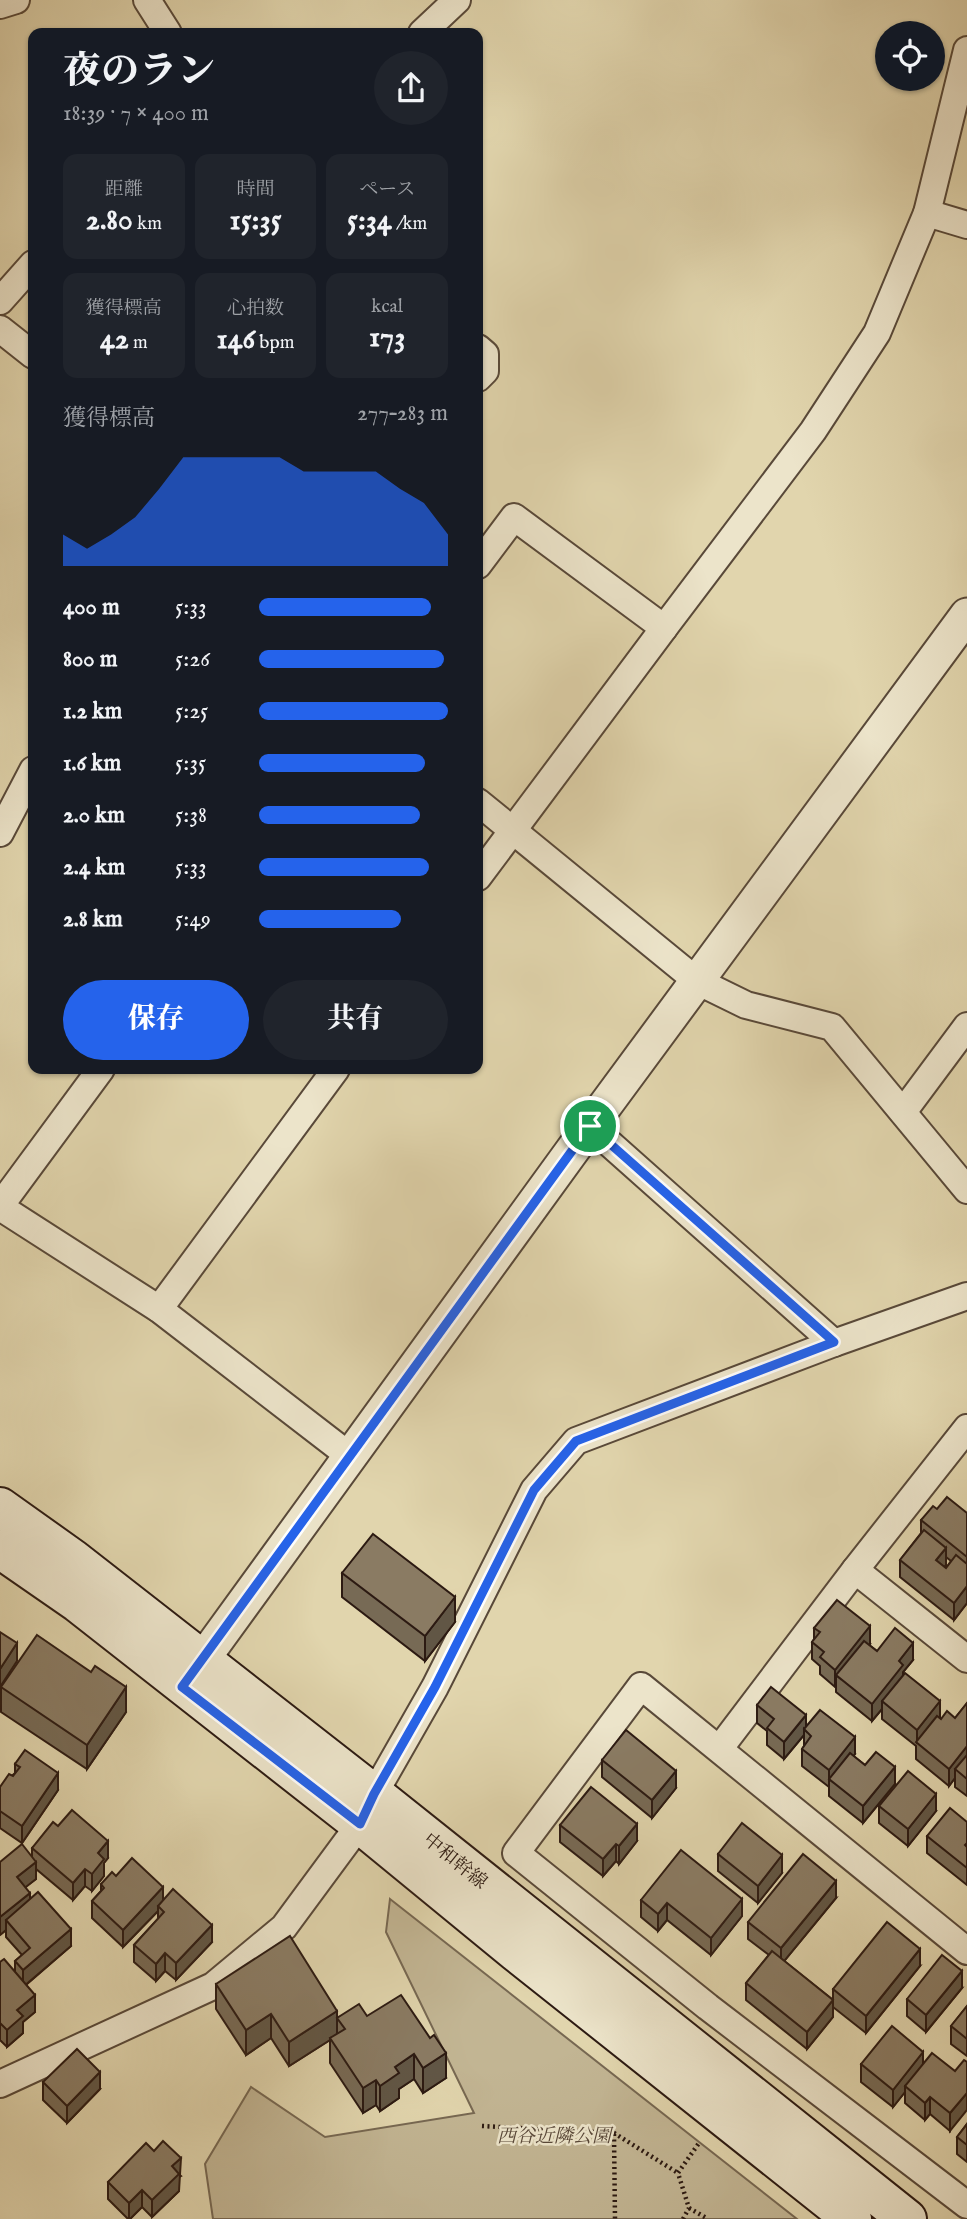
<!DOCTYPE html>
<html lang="ja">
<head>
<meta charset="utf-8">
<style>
  body { margin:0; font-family:"IM FELL English","Noto Serif JP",serif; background:#20242c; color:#f1f3f6; height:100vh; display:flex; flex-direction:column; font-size:26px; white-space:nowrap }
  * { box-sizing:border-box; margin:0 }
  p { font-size:23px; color:#9ea1a6 }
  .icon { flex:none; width:38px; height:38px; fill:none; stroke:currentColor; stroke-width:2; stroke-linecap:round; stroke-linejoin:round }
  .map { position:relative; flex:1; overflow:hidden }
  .sheet { position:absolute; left:28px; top:28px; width:455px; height:1046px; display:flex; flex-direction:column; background:#171b24; border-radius:14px; box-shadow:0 2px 5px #0004 }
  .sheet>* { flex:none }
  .fabs { position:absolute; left:875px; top:21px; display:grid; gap:14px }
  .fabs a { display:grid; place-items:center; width:70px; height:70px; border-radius:50%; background:#171b24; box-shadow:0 2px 5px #0004; font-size:35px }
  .pin { position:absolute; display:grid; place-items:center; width:60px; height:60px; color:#fff; margin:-30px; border:4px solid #fff; border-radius:50%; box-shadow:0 2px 7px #0007 }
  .round { display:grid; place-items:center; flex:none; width:74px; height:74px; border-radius:37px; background:#20242c }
  .summary { display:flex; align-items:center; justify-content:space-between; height:119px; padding:0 35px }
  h1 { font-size:38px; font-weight:800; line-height:52px }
  .metrics { display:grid; grid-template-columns:repeat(3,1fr); gap:10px; height:119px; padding:7px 35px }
  .metrics div { display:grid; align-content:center; border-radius:14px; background:#20242c; text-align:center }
  .metrics b { font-size:30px; font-weight:800 }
  .metrics small { font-size:19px; font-weight:400 }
  .metrics p { font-size:19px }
  .chart { height:196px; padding:14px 35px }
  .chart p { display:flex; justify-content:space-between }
  .chart svg { width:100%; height:126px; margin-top:7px; fill:#2563eb; opacity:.7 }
  .action { display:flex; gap:14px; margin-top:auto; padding:14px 35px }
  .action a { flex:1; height:80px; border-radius:42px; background:#2563eb; color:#fff; font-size:28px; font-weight:800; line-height:80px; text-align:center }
  .action a+a { background:#20242c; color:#f1f3f6 }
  ul { padding:0 35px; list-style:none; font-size:23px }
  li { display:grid; grid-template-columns:112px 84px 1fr; align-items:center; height:52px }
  li i { height:18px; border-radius:9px; background:#2563eb }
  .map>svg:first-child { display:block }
  .green { fill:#c2b593; stroke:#776852; stroke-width:2 }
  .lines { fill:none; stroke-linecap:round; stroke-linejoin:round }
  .minor-casing { stroke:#594939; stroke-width:30 }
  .tertiary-casing { stroke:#594939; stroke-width:37 }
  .secondary-casing { stroke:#2c1a12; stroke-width:42 }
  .path { stroke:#2c1a12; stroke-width:4.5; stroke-dasharray:2 3.5; stroke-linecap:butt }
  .minor { stroke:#ece4ca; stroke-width:26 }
  .tertiary { stroke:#ece4ca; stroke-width:33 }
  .secondary { stroke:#ece4ca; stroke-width:38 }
  .wall { fill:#776a55; stroke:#2c1a12; stroke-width:2; fill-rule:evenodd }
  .shaded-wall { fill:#615645; stroke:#2c1a12; stroke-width:2 }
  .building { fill:#8a7b63; stroke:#2c1a12; stroke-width:2 }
  .route-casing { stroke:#fff; stroke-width:14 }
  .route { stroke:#2563eb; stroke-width:9 }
  .labels { text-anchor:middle; stroke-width:5; stroke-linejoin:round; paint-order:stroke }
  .street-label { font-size:19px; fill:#2c1a12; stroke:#ece4ca }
  .park-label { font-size:19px; font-style:italic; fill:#594839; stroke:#ece4ca }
</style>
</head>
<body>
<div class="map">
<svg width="967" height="2219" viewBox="0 0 967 2219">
  <rect width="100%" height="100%" fill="#e1d5ad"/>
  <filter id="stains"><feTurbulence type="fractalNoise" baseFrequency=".00286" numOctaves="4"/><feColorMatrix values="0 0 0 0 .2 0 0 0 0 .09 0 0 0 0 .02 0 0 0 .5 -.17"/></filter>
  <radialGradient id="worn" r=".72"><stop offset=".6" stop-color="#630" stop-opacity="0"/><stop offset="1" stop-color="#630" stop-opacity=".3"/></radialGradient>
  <polygon class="green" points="390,1899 797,2219 213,2219 205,2164 251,2087 325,2137 474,2113 386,1932"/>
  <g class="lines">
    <g class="minor-casing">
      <g id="minor">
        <polyline points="147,0 168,33"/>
        <polyline points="0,5 16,0"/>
        <polyline points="422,33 457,0"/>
        <polyline points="927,213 967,225"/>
        <polyline points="0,301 33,264"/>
        <polyline points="0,329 33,355"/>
        <polyline points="478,348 485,354 485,371 478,378"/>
        <polyline points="478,565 514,517 664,628 813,431 877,333 927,213 967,50"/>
        <polyline points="478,802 697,981 746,1005 832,1027 967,1190"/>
        <polyline points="0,833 33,770"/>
        <polyline points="478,877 664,628"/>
        <polyline points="903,1112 967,1026"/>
        <polyline points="590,1126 834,1343"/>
        <polyline points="0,1206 101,1069"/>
        <polyline points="0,1207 159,1309 351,1457"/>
        <polyline points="159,1309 336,1069"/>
        <polyline points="855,1570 967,1659"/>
        <polyline points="720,1748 855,1570 967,1428"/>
        <polyline points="967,1951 641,1686 516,1853 708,2007 967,2205"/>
        <polyline points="0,2084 213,1986 284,1927 360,1824 374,1794 435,1687 534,1490 576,1441 834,1343 967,1296"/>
      </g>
    </g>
    <g class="tertiary-casing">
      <polyline id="tertiary" points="187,1681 590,1126 967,615"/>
    </g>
    <g class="secondary-casing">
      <g id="secondary">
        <polyline points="0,1507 73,1559 374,1794 907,2219"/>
        <polyline points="0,1549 78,1603 360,1824 516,1952 852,2219"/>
      </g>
    </g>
    <g class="path">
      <polyline points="482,2126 614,2133 678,2173"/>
      <polyline points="614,2134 615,2219"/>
      <polyline points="689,2208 708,2219"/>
      <polyline points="683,2219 689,2208 678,2173 699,2143"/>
    </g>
    <use href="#minor" class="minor"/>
    <use href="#tertiary" class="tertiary"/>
    <use href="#secondary" class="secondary"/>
  </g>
  <g class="wall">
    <path d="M937 1509 967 1513V1603L954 1620 900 1577V1560L921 1533V1520ZM946 1557 951 1561 946 1568 944 1567 946 1565Z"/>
    <polygon points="342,1573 455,1622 425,1661 342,1597"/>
    <polygon points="814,1628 870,1644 869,1645 877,1651 913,1660 903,1672 903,1675 941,1719 955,1718 967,1703 967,1796 955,1787 955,1778 949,1786 916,1759 916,1746 882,1719 882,1709 872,1721 836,1692 836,1685 835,1687 820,1674 820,1666 812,1659 812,1642 814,1639"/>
    <polygon points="91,1672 126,1712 87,1769 1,1712 1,1687"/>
    <polygon points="757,1705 806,1727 855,1754 853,1756 865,1765 895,1784 863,1823 829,1796 829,1786 829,1787 802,1766 802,1749 804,1746 804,1735 784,1759 767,1745 767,1731 757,1723"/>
    <polygon points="602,1760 676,1788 652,1818 602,1777"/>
    <polygon points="15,1764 58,1790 22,1843 0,1828 0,1787 15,1773"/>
    <polygon points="879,1806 936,1811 908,1846 879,1823"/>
    <polygon points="967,1822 967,1885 927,1853 927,1836"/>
    <polygon points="560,1825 637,1841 619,1864 616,1861 603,1876 560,1842"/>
    <polygon points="58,1826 108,1858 104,1863 104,1876 92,1891 85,1886 73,1900 36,1869 36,1879 25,1887 30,1899 71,1946 26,1985 35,2012 23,2022 23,2033 7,2047 0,2040 0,1962 15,1973 15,1961 22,1955 6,1937 6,1930 0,1935 32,1856 32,1848"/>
    <polygon points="718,1854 782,1873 758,1903 718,1871"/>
    <polygon points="116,1876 163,1900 212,1942 176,1980 165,1971 156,1981 134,1962 134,1945 158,1919 158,1911 123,1947 92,1918 92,1901 101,1891 101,1884"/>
    <polygon points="836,1898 784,1961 833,2000 833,1989 920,1966 866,2033 833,2007 833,2017 807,2049 746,2000 746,1983 769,1955 748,1939 748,1922"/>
    <polygon points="742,1899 742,1916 711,1955 667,1920 658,1931 641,1917 641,1900"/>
    <polygon points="216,1984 337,2017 367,2016 446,2078 423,2093 414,2079 399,2089 399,2098 380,2111 376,2105 363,2113 330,2063 330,2040 289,2066 271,2038 246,2055 216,2009"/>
    <polygon points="962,1988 926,2032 907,2016 907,1999"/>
    <polygon points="967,2006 967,2056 951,2044 951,2026"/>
    <polygon points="861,2064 923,2064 955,2071 950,2131 930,2114 925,2120 905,2103 905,2092 893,2107 861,2082"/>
    <polygon points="43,2082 100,2089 67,2123 43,2100"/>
    <polygon points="967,2124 967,2162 957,2154 957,2137"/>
    <polygon points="154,2151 181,2176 179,2177 179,2191 152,2217 142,2207 130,2219 128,2219 108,2199 108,2182"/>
  </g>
  <g class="shaded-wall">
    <polygon points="946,1548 946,1565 936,1577 936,1560"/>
    <polygon points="967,1586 967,1603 954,1620 954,1603"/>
    <polygon points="455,1597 455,1622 425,1661 425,1636"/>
    <polygon points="870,1626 870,1644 841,1679 836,1675 836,1685 835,1687 835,1670"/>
    <polygon points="17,1643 17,1661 0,1687 0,1669"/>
    <polygon points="913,1643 913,1660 903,1672 903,1682 882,1701 882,1709 872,1721 872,1704 899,1661"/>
    <polygon points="126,1687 126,1712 87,1769 87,1745"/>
    <polygon points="940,1701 940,1718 917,1742 917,1730"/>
    <polygon points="806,1715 806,1731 804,1729 804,1735 784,1759 784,1742"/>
    <polygon points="855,1737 855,1754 833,1782 829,1779 829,1787 829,1770"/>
    <polygon points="967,1746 967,1763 955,1769 955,1778 949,1786 949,1769"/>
    <polygon points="895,1767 895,1784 863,1823 863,1806"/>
    <polygon points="676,1771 676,1788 652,1818 652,1800"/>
    <polygon points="58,1773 58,1790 22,1843 22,1826"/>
    <polygon points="936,1794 936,1811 908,1846 908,1829"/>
    <polygon points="637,1824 637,1841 619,1864 619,1846"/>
    <polygon points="108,1841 108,1858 104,1863 104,1876 92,1891 92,1874 98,1853"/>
    <polygon points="616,1844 616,1861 603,1876 603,1859"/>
    <polygon points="782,1855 782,1873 758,1903 758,1886"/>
    <polygon points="36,1862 36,1879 17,1894 17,1877"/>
    <polygon points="85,1869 85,1886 73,1900 73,1883"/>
    <polygon points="836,1881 836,1898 781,1965 781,1948"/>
    <polygon points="163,1887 163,1905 158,1906 158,1911 123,1947 123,1930"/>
    <polygon points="30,1893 30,1910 6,1920 6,1930 0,1935 0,1917"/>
    <polygon points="742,1899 742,1916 711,1955 711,1938"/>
    <polygon points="667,1903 667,1920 658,1931 658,1914"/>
    <polygon points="212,1925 212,1942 176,1980 176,1963"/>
    <polygon points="71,1929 71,1946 23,1987 23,1970"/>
    <polygon points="920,1949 920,1966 866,2033 866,2016"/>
    <polygon points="165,1953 165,1971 156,1981 156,1964"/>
    <polygon points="962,1971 962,1988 926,2032 926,2015"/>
    <polygon points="35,1995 35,2012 23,2022 23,2033 7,2047 7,2030 17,2010"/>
    <polygon points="833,2000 833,2017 807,2049 807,2032"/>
    <polygon points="337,2011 337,2036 330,2038 330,2040 289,2066 289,2042"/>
    <polygon points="271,2014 271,2038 246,2055 246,2030"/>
    <polygon points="923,2052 923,2069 905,2086 905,2092 893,2107 893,2090"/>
    <polygon points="446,2053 446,2078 423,2093 423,2068"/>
    <polygon points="414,2054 414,2079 399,2089 399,2098 380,2111 380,2086 395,2067"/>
    <polygon points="100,2072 100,2089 67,2123 67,2106"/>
    <polygon points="376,2080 376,2105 363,2113 363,2088"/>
    <polygon points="967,2093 967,2110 950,2131 950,2113"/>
    <polygon points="930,2097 930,2114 925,2120 925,2103"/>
    <polygon points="181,2158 179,2191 152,2217 152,2200 172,2166"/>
    <polygon points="142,2190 142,2207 130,2219 129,2219 129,2203"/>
  </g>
  <g class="building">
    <polygon points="947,1497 967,1513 967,1557 921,1520 933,1506 937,1509"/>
    <polygon points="924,1530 946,1548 936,1560 946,1568 956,1555 967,1564 967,1586 954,1603 900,1560"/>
    <polygon points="373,1534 455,1597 425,1636 342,1573"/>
    <polygon points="837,1600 870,1626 835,1670 820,1657 824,1652 812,1642 820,1632 814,1628"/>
    <polygon points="895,1628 913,1643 899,1661 903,1665 872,1704 836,1675 864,1641 877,1651"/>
    <polygon points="0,1632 17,1643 0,1669"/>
    <polygon points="37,1635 91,1672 95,1666 126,1687 87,1745 1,1687"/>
    <polygon points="905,1673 940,1701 917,1730 882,1701"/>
    <polygon points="771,1687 806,1715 784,1742 767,1728 774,1719 757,1705"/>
    <polygon points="967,1703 967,1746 949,1769 916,1742 937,1716 941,1719 947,1711 955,1718"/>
    <polygon points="820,1710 855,1737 829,1770 802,1749 811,1736 804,1729"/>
    <polygon points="626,1730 676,1771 652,1800 602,1760"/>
    <polygon points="25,1750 58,1773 22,1826 0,1811 0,1787 9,1774 13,1776 20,1767 15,1764"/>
    <polygon points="876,1752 895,1767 863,1806 829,1779 850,1753 865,1765"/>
    <polygon points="967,1755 967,1779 955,1769"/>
    <polygon points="908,1771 936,1794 908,1829 879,1806"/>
    <polygon points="591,1787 637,1824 619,1846 616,1844 603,1859 560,1825"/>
    <polygon points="950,1808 967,1822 967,1843 965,1845 967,1847 967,1868 927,1836"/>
    <polygon points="72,1810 108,1841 98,1853 104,1859 92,1874 85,1869 73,1883 32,1848 53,1822 58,1826"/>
    <polygon points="742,1823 782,1855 758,1886 718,1854"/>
    <polygon points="22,1844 36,1862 17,1877 30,1893 0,1917 0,1862"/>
    <polygon points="681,1850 742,1899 711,1938 667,1903 658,1914 641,1900"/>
    <polygon points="803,1854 836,1881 781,1948 748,1922"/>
    <polygon points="132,1858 163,1887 123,1930 92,1901 104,1888 101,1884 112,1872 116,1876"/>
    <polygon points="173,1889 212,1925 176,1963 165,1953 156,1964 134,1945 164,1912 158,1906"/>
    <polygon points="38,1892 71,1929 23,1970 15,1961 30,1948 6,1920"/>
    <polygon points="887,1922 920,1949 866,2016 833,1989"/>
    <polygon points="290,1936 337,2011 289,2042 271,2014 246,2030 216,1984"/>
    <polygon points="772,1951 833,2000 807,2032 746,1983"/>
    <polygon points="942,1955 962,1971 926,2015 907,1999"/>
    <polygon points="4,1959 35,1995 17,2010 23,2016 7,2030 0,2023 0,1962"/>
    <polygon points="401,1995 430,2038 434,2035 446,2053 423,2068 414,2054 395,2067 399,2073 380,2086 376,2080 363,2088 330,2038 345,2029 337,2018 359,2004 367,2016"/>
    <polygon points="967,2006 967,2039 951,2026"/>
    <polygon points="892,2026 923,2052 893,2090 861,2064"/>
    <polygon points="77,2049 100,2072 67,2106 43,2082"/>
    <polygon points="932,2053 955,2071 964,2060 967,2062 967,2093 950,2113 930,2097 925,2103 905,2086"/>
    <polygon points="967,2124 967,2145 957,2137"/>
    <polygon points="163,2141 181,2158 172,2166 179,2174 152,2200 142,2190 129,2203 108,2182 146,2143 154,2151"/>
  </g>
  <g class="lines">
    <g class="route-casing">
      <polygon id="route" points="590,1126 834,1342 576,1441 534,1490 435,1687 374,1794 360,1824 182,1687"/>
    </g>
    <use href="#route" class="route"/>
  </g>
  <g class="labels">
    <g class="street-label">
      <text transform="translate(456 1860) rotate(39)" y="7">中和幹線</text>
    </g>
    <g class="park-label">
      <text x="554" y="2142">西谷近隣公園</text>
    </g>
  </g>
  <rect width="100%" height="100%" filter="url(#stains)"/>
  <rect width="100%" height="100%" fill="url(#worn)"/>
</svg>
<div class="fabs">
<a><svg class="icon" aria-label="locate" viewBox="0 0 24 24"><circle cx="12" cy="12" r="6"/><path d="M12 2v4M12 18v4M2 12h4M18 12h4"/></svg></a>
</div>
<div class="pin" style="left:590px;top:1126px;background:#1e9e55"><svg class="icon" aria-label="arrive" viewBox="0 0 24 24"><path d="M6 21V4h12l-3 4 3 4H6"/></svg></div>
<section class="sheet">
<div class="summary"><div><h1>夜のラン</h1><p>18:39 · 7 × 400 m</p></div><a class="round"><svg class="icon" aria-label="share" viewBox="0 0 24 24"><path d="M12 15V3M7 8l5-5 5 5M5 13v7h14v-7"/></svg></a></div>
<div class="metrics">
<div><p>距離</p><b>2.80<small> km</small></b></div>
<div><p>時間</p><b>15:35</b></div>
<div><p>ペース</p><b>5:34<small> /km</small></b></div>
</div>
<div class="metrics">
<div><p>獲得標高</p><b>42<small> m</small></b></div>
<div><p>心拍数</p><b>146<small> bpm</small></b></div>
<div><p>kcal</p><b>173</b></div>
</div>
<div class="chart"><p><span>獲得標高</span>277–283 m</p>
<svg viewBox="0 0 160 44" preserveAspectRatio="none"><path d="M0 44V33L10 38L20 33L30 27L40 17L50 6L60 6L70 6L80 6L90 6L100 11L110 11L120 11L130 11L140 17L150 22L160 33V44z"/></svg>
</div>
<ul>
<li><b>400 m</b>5:33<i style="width:91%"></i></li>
<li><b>800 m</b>5:26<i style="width:98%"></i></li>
<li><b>1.2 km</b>5:25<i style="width:100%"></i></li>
<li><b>1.6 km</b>5:35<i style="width:88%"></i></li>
<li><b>2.0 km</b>5:38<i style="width:85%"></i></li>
<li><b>2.4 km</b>5:33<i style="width:90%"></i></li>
<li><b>2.8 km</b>5:49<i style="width:75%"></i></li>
</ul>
<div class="action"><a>保存</a><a>共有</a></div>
</section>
</div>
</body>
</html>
